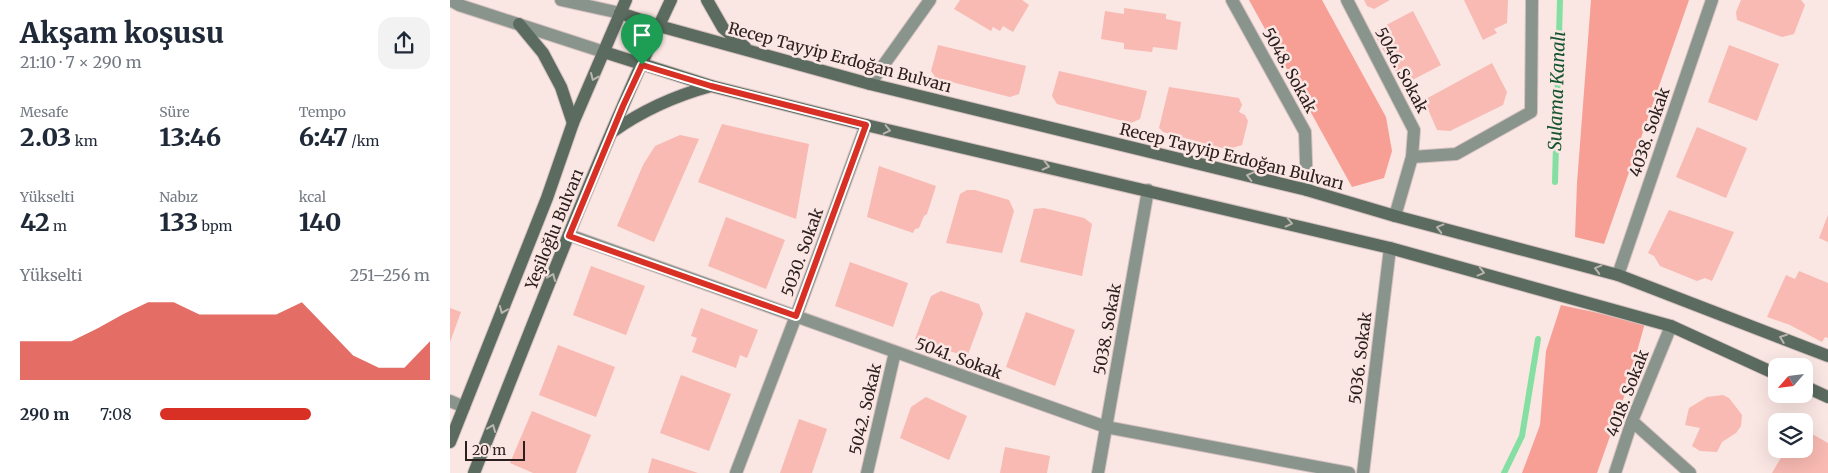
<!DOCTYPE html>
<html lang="tr">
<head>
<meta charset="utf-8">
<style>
  body { margin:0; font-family:Merriweather,serif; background:#f2f2f3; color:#1f2937; height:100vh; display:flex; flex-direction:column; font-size:19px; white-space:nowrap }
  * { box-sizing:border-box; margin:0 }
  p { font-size:16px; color:#747a83 }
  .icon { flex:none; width:28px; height:28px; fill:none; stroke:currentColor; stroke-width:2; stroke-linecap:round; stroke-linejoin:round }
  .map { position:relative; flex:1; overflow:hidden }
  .drawer { display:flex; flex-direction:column; background:#fff; width:450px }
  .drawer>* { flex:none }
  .needle { width:32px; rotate:242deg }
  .controls { position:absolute; left:1318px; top:358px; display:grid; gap:10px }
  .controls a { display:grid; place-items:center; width:45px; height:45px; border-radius:10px; background:#fff; box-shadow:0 5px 20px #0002; font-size:25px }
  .scale { position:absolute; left:15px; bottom:12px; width:60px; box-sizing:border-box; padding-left:5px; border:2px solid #2c201e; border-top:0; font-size:14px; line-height:18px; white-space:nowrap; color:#2c201e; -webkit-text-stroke:4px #fae6e3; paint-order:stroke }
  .pin { position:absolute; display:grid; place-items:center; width:42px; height:42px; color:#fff; margin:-51px -21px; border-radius:50% 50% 50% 0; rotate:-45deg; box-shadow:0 0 5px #0007 }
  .pin .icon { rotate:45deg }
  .round { display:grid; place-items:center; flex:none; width:52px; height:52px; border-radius:15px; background:#f2f2f3 }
  .overview { display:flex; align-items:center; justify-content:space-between; height:85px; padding:0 20px }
  h1 { font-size:28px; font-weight:800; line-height:38px }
  .figures { display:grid; grid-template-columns:repeat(3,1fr); gap:8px; height:85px; padding:5px 20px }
  .figures div { display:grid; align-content:center }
  .figures b { font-size:25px; font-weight:800 }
  .figures small { font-size:14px; font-weight:400 }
  .figures p { font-size:14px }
  .chart { height:140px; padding:10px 20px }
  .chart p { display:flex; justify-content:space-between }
  .chart svg { width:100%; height:90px; margin-top:5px; fill:#d93025; opacity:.7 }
  ul { padding:0 20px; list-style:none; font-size:16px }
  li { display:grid; grid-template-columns:80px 60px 1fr; align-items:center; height:38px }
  li i { height:12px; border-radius:6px; background:#d93025 }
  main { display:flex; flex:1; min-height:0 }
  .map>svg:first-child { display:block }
  .green { fill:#f89f95 }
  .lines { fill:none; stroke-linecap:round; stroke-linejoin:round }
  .stream { stroke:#86dfa2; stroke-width:6 }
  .building { fill:#f8bab2 }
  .minor-casing { stroke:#d5c2c0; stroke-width:14 }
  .secondary-casing { stroke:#d5c2c0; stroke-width:14 }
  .minor { stroke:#89948c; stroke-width:12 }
  .secondary { stroke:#5b6b5f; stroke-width:12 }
  .oneway { stroke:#bab5ae }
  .route-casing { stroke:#fff; stroke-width:10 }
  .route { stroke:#d93025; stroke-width:6 }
  .labels { text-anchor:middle; stroke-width:5; stroke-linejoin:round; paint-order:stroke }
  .street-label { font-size:16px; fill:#2c201e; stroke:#fae6e3 }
  .water-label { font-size:18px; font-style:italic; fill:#15552f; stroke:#fae6e3 }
</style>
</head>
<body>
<main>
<section class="drawer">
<div class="overview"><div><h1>Akşam koşusu</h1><p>21:10 · 7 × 290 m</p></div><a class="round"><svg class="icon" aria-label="share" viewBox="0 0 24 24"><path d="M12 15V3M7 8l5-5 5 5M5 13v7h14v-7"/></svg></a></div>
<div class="figures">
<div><p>Mesafe</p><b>2.03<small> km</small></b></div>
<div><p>Süre</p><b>13:46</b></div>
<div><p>Tempo</p><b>6:47<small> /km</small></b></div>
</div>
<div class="figures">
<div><p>Yükselti</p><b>42<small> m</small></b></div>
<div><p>Nabız</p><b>133<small> bpm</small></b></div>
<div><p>kcal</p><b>140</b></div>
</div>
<div class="chart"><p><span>Yükselti</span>251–256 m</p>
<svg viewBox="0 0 160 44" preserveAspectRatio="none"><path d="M0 44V25L10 25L20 25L30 19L40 12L50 6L60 6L70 12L80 12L90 12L100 12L110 6L120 19L130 32L140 38L150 38L160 25V44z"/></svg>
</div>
<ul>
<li><b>290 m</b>7:08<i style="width:56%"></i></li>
</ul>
</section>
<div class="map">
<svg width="1378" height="473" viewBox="0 0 1378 473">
  <rect width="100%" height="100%" fill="#fae6e3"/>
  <g class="green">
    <polygon points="799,0 872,0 936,117 942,151 934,178 902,187"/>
    <polygon points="1141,0 1239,0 1154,244 1125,237 1127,183"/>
    <polygon points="1111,305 1195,323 1176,391 1147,473 1072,473 1090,425 1096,351"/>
  </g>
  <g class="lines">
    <g class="stream">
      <polyline points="1105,182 1110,0"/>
      <polyline points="1054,473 1072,436 1088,339"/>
    </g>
  </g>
  <g class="building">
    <polygon points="510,0 572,0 579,5 563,32 553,26 550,31 543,27 541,31 504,9"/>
    <polygon points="914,0 940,0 924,9 917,6"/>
    <polygon points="1014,0 1058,0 1057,23 1044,29 1047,33 1033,40"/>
    <polygon points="1291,0 1351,0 1355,5 1344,34 1332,37 1287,20 1286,12"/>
    <polygon points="674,8 716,14 716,19 731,22 727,50 703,47 702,52 674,49 674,43 651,39 655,11 674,14"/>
    <polygon points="963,11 991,65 953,85 923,32"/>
    <polygon points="488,45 576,66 569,94 560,97 486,78 481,71"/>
    <polygon points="1279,45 1329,64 1307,121 1258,102"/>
    <polygon points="1042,63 1057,92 1053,105 1000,131 987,130 974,100"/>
    <polygon points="609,71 697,91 690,119 681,123 607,104 602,96"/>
    <polygon points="719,87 789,98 792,105 789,112 795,115 798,121 792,145 782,148 772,148 713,132 709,128"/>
    <polygon points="272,124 359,144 346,219 248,182"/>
    <polygon points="1247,127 1297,148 1276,198 1226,177"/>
    <polygon points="230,135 249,139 204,242 167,226 193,165 205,146"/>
    <polygon points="429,166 486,186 477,214 474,216 469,228 465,229 463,233 417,217"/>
    <polygon points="517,190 525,190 559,200 564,211 552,253 496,243 510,194"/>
    <polygon points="594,208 634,218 642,224 632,276 570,262 584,209"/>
    <polygon points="1219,210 1284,232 1262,281 1255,278 1247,281 1210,266 1204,256 1198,253"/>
    <polygon points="1378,215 1378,242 1369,238"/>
    <polygon points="276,217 335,240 316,289 258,266"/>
    <polygon points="400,262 458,283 443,327 385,306"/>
    <polygon points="141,266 195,286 176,335 123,315"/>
    <polygon points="1349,271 1378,283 1378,338 1375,337 1372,342 1340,325 1317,317 1336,275 1345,279"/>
    <polygon points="491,291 529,304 533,314 517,357 465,339 481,296"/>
    <polygon points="0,308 11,312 0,342"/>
    <polygon points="251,308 308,330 297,358 290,355 286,368 242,352 247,338 241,336"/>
    <polygon points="576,312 625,330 605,386 556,367"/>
    <polygon points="108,345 165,367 146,417 89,395"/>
    <polygon points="231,375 281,394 259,451 210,433"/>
    <polygon points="1273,395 1279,398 1292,415 1291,426 1286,433 1272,442 1267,452 1250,451 1242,446 1250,428 1235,425 1239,408 1257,397"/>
    <polygon points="476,397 517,416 499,460 450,438 461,407"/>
    <polygon points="82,411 141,435 126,473 83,473 60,463"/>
    <polygon points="349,419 377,429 362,473 330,473"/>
    <polygon points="1354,431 1357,431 1378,443 1378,473 1322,473 1336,449 1354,449"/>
    <polygon points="555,447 600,456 597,473 550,473"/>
    <polygon points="202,458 248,473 198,473"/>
  </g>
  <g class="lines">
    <g class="minor-casing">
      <g id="minor">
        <polyline points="0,0 9,5 154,52"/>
        <polyline points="111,0 170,13"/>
        <polyline points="782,0 855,132 857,190"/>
        <polyline points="897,0 964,130 962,157 945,216"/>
        <polyline points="420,84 480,0"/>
        <polyline points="962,157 1006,154 1081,112 1082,0"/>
        <polyline points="119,235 656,427 899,473"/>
        <polyline points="1168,275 1262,0"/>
        <polyline points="0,401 14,407"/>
        <polyline points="1182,421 1240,473"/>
        <polyline points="286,473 346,316 416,125"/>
        <polyline points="417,473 445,352"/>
        <polyline points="648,473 698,190"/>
        <polyline points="913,473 940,248"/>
        <polyline points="1165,473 1182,421 1221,326"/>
      </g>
    </g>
    <g class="secondary-casing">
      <g id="secondary">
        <polyline points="257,0 273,28 295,47"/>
        <polyline points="170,13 209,26 420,84 857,190 945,216 1168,275 1378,356"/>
        <polyline points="69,24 93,53 111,87 123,123"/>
        <polyline points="154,52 261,86 416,125 940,248 1221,326 1326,374"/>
        <path d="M162 132C193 110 224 96 261 86"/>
        <polyline points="1354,386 1378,397"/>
        <polyline points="0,442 97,198 123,123 176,0"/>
        <path d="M24 473C87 314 148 154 221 0"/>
      </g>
    </g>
    <use href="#minor" class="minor"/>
    <use href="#secondary" class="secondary"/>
  </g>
  <defs><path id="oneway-chevron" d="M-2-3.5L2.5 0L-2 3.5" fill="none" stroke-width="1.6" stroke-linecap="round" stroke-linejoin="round" transform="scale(1.25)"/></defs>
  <g class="oneway">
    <use href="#oneway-chevron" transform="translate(144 77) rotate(114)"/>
    <use href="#oneway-chevron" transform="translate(437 130) rotate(13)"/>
    <use href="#oneway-chevron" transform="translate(596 166) rotate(13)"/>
    <use href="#oneway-chevron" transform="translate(800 176) rotate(-166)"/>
    <use href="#oneway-chevron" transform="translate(839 223) rotate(13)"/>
    <use href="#oneway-chevron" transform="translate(990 228) rotate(-165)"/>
    <use href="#oneway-chevron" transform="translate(1148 269) rotate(-165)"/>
    <use href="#oneway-chevron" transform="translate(1031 272) rotate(15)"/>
    <use href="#oneway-chevron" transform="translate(102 277) rotate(-68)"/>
    <use href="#oneway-chevron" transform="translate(53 310) rotate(112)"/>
    <use href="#oneway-chevron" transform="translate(1333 338) rotate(-159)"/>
    <use href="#oneway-chevron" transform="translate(42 428) rotate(-68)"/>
  </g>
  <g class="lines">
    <g class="route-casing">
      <polygon id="route" points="192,65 261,86 416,125 346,316 119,236 173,106"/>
    </g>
    <use href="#route" class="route"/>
  </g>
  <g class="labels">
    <g class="street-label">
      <text transform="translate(390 57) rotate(15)" y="6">Recep Tayyip Erdoğan Bulvarı</text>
      <text transform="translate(840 70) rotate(61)" y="6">5048. Sokak</text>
      <text transform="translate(952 70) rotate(62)" y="6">5046. Sokak</text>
      <text transform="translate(1199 132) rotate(-71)" y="6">4038. Sokak</text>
      <text transform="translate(782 156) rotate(14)" y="6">Recep Tayyip Erdoğan Bulvarı</text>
      <text transform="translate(104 229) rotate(-68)" y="6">Yeşiloğlu Bulvarı</text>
      <text transform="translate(352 252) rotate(-70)" y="6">5030. Sokak</text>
      <text transform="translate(657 329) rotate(-80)" y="6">5038. Sokak</text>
      <text transform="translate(509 358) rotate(20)" y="6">5041. Sokak</text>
      <text transform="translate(910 358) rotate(-83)" y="6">5036. Sokak</text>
      <text transform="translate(1177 393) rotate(-69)" y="6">4018. Sokak</text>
      <text transform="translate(415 409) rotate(-77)" y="6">5042. Sokak</text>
    </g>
    <g class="water-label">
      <text transform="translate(1107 91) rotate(-88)" y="6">Sulama Kanalı</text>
    </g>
  </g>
</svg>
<div class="controls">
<a><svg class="needle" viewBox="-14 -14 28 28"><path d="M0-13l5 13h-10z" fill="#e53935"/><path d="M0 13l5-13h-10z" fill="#747a83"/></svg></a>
<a><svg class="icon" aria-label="layers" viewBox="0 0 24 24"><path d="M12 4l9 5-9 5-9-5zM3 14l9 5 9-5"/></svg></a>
</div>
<div class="scale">20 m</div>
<div class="pin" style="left:192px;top:65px;background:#1e9e55"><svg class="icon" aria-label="arrive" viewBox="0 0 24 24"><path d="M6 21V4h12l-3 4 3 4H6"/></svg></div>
</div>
</main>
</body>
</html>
